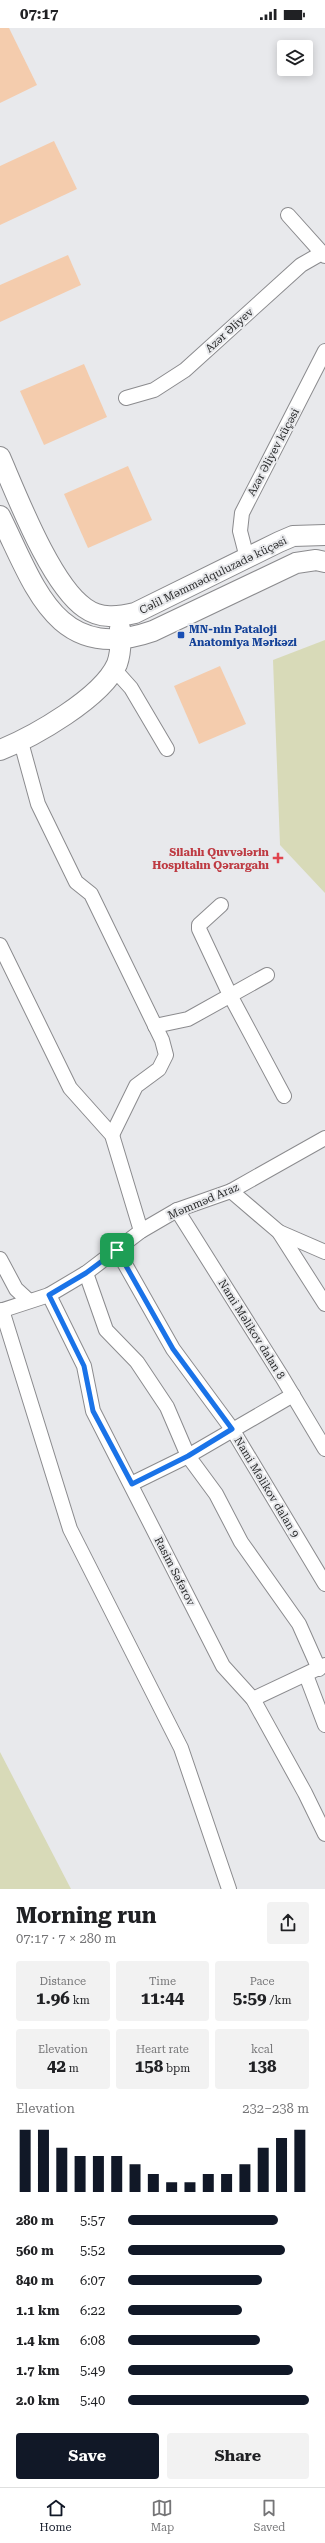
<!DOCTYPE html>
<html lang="en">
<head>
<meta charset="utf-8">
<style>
  body { margin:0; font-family:"Roboto Serif",serif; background:#f2f2f2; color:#202124; height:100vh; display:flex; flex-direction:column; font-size:15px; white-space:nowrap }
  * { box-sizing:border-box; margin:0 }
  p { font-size:13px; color:#757577 }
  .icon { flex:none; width:22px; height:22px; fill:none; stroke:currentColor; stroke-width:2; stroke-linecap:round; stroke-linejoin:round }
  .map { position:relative; height:1861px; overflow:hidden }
  .sheet { display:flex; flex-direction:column; background:#fff; flex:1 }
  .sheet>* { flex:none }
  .buttons { position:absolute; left:277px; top:12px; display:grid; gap:8px }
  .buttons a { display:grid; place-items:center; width:36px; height:36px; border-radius:4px; background:#fff; box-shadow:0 2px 10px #0003; font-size:20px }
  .pin { position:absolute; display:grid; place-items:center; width:34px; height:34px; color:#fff; margin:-17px; border-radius:8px; box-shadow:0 2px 6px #0006 }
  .round { display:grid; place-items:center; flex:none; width:42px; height:42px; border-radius:4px; background:#f2f2f2 }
  .head { display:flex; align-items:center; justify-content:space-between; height:68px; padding:0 16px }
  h1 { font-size:22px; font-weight:700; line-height:30px }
  .metrics { display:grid; grid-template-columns:repeat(3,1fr); gap:6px; height:68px; padding:4px 16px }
  .metrics div { display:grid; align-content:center; border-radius:4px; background:#f2f2f2; text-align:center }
  .metrics b { font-size:17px; font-weight:700 }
  .metrics small { font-size:11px; font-weight:400 }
  .metrics p { font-size:11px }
  .chart { height:112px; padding:8px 16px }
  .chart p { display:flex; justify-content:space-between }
  .chart svg { width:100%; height:72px; margin-top:4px; stroke:#111827; stroke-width:6 }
  .button { display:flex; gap:8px; margin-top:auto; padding:8px 16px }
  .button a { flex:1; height:46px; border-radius:4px; background:#111827; color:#fff; font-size:16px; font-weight:700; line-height:46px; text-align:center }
  .button a+a { background:#f2f2f2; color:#202124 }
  ul { padding:0 16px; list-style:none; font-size:13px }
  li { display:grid; grid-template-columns:64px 48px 1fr; align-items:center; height:30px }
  li i { height:10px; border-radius:5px; background:#111827 }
  .status { display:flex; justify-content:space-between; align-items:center; height:28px; padding:0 20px; background:#fff; direction:ltr }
  .status svg { height:11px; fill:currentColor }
  .tab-bar { display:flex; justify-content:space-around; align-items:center; height:56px; border-top:1px solid #e0e0e0; background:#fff; font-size:11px; color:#757577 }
  .tab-bar a { display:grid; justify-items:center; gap:2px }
  .tab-bar .current { color:#111827 }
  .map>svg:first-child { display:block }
  .green { fill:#d8dab8 }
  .building { fill:#f4ccad }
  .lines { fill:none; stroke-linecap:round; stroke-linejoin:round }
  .street-casing { stroke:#8b8b8e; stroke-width:16 }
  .secondary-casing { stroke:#8b8b8e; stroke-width:22 }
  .street { stroke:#fff; stroke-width:14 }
  .secondary { stroke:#fff; stroke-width:20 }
  .route-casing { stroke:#fff; stroke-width:8 }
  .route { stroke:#1a73e8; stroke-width:5 }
  .transit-dot { fill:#1a4fb4; stroke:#e8e9ec; stroke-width:1.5 }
  .health-dot { fill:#e0444e; stroke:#e8e9ec; stroke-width:1.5 }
  .labels { text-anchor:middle; stroke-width:4; stroke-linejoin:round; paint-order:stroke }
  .street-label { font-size:11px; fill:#2a2b2c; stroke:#e8e9ec }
  .transit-label { font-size:11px; font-weight:bold; fill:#164399; stroke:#e8e9ec; text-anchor:start }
  .health-label { font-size:11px; font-weight:bold; fill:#be3a42; stroke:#e8e9ec; text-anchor:end }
</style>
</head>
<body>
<div class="status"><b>07:17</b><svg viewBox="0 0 49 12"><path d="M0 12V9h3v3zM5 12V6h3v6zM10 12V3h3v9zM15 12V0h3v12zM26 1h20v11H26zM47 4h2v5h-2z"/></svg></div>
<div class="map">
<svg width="325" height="1861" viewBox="0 0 325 1861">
  <rect width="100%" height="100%" fill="#e8e9ec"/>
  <g class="green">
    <polygon points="325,612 325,865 280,817 273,632"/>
    <polygon points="0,1724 71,1861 0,1861"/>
  </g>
  <g class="building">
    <polygon points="0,0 9,0 37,57 0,75"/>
    <polygon points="54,113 77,161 0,197 0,138"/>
    <polygon points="68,227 81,257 0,294 0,257"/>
    <polygon points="84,336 107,389 44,417 20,363"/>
    <polygon points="128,438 152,492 88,520 64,466"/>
    <polygon points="220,638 246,696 199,716 174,658"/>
  </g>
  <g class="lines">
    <g class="street-casing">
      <g id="street">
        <polyline points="288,187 322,225"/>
        <polyline points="126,370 154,362 185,342 301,237 322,225 325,228"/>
        <polyline points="247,530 240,503 242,485 325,323"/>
        <polyline points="114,641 131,660 167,721"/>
        <polyline points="21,714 38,776 76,854 91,866 162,1012 166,1027 159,1041 136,1058 112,1107"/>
        <polyline points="221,877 199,897 199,901 230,967 284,1068"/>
        <polyline points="0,917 70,1060 112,1107 141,1203"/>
        <polyline points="155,998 188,991 267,947"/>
        <polyline points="231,1163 279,1204 325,1276"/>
        <polyline points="177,1182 282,1349 325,1421"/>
        <polyline points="279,1204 325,1224"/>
        <polyline points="117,1222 173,1321 232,1401 325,1556"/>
        <polyline points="0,1231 16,1261 29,1273"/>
        <polyline points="86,1245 106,1302 137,1334 167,1379 188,1428 216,1466 241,1514 299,1596 319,1641"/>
        <polyline points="49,1267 84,1338 93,1383 223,1638 253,1671 305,1765 325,1806"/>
        <polyline points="2,1282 70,1501 181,1720 229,1861"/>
        <polyline points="0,1283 49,1267 86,1245 141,1203 177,1182 231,1163 325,1110"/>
        <polyline points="131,1456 188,1428 293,1367"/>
        <polyline points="306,1647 325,1697"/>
        <polyline points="253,1671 325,1637"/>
      </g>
    </g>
    <g class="secondary-casing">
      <g id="secondary">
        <path d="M0 429C17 468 51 557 85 580 100 591 118 589 135 585L279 514 293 508 325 507"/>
        <path d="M0 488C35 558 56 637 153 603L296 535 316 532 325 534"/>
        <path d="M0 722C33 709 102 670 117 636 121 625 121 612 120 600"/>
      </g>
    </g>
    <use href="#street" class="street"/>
    <use href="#secondary" class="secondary"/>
  </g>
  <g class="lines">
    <g class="route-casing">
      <polygon id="route" points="117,1222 173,1321 232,1401 188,1428 132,1456 93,1383 84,1338 49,1267 86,1245"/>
    </g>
    <use href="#route" class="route"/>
  </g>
  <rect class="transit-dot" x="177" y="603" width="8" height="8" rx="2"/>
  <path class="health-dot" d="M276 824h4v4h4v4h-4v4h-4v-4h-4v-4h4z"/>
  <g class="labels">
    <g class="street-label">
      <text transform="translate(229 302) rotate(-42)" y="4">Azər Əliyev</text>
      <text transform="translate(273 424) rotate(-62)" y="4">Azər Əliyev küçəsi</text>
      <text transform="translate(213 547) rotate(-26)" y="4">Cəlil Məmmədquluzadə küçəsi</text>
      <text transform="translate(203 1173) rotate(-23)" y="4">Məmməd Araz</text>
      <text transform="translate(252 1301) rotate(58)" y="4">Nami Məlikov dalan 8</text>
      <text transform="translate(267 1459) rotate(59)" y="4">Nami Məlikov dalan 9</text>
      <text transform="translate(175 1543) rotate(63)" y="4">Rasim Səfərov</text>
    </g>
    <g class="transit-label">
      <text x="189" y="605">MN-nin Pataloji<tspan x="189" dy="13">Anatomiya Mərkəzi</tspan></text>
    </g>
    <g class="health-label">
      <text x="269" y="828">Silahlı Quvvələrin<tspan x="269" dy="13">Hospitalın Qərargahı</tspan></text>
    </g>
  </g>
</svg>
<div class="buttons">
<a><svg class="icon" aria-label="layers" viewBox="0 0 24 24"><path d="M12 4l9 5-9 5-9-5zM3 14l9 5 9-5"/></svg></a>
</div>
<div class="pin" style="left:117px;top:1222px;background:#1e9e55"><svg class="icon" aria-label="arrive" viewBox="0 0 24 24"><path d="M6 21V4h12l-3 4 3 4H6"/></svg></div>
</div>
<section class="sheet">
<div class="head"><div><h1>Morning run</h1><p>07:17 · 7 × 280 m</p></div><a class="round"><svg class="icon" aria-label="share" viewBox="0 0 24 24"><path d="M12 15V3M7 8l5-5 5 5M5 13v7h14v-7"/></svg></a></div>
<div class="metrics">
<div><p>Distance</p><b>1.96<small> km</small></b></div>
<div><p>Time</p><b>11:44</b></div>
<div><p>Pace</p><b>5:59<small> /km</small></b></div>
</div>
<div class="metrics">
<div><p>Elevation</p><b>42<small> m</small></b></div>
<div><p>Heart rate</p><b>158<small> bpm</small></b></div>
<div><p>kcal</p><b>138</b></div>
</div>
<div class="chart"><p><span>Elevation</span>232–238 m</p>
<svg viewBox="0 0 160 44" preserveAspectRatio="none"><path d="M5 44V6M15 44V6M25 44V17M35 44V22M45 44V22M55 44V22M65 44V27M75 44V33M85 44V38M95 44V38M105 44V33M115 44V33M125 44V27M135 44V17M145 44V11M155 44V6"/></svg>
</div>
<ul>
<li><b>280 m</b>5:57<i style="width:83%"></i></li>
<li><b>560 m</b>5:52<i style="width:87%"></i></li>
<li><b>840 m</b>6:07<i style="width:74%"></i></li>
<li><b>1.1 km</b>6:22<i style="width:63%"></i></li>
<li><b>1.4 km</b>6:08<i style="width:73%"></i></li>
<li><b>1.7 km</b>5:49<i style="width:91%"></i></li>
<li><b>2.0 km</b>5:40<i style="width:100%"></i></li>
</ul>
<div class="button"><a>Save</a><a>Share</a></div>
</section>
<nav class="tab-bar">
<a class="current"><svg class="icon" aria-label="home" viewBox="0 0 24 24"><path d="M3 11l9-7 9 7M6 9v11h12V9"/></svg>Home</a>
<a><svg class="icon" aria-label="map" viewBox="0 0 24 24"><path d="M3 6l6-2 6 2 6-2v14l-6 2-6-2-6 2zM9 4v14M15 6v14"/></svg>Map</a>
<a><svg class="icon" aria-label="saved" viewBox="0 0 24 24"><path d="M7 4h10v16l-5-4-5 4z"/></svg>Saved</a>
</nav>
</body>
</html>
